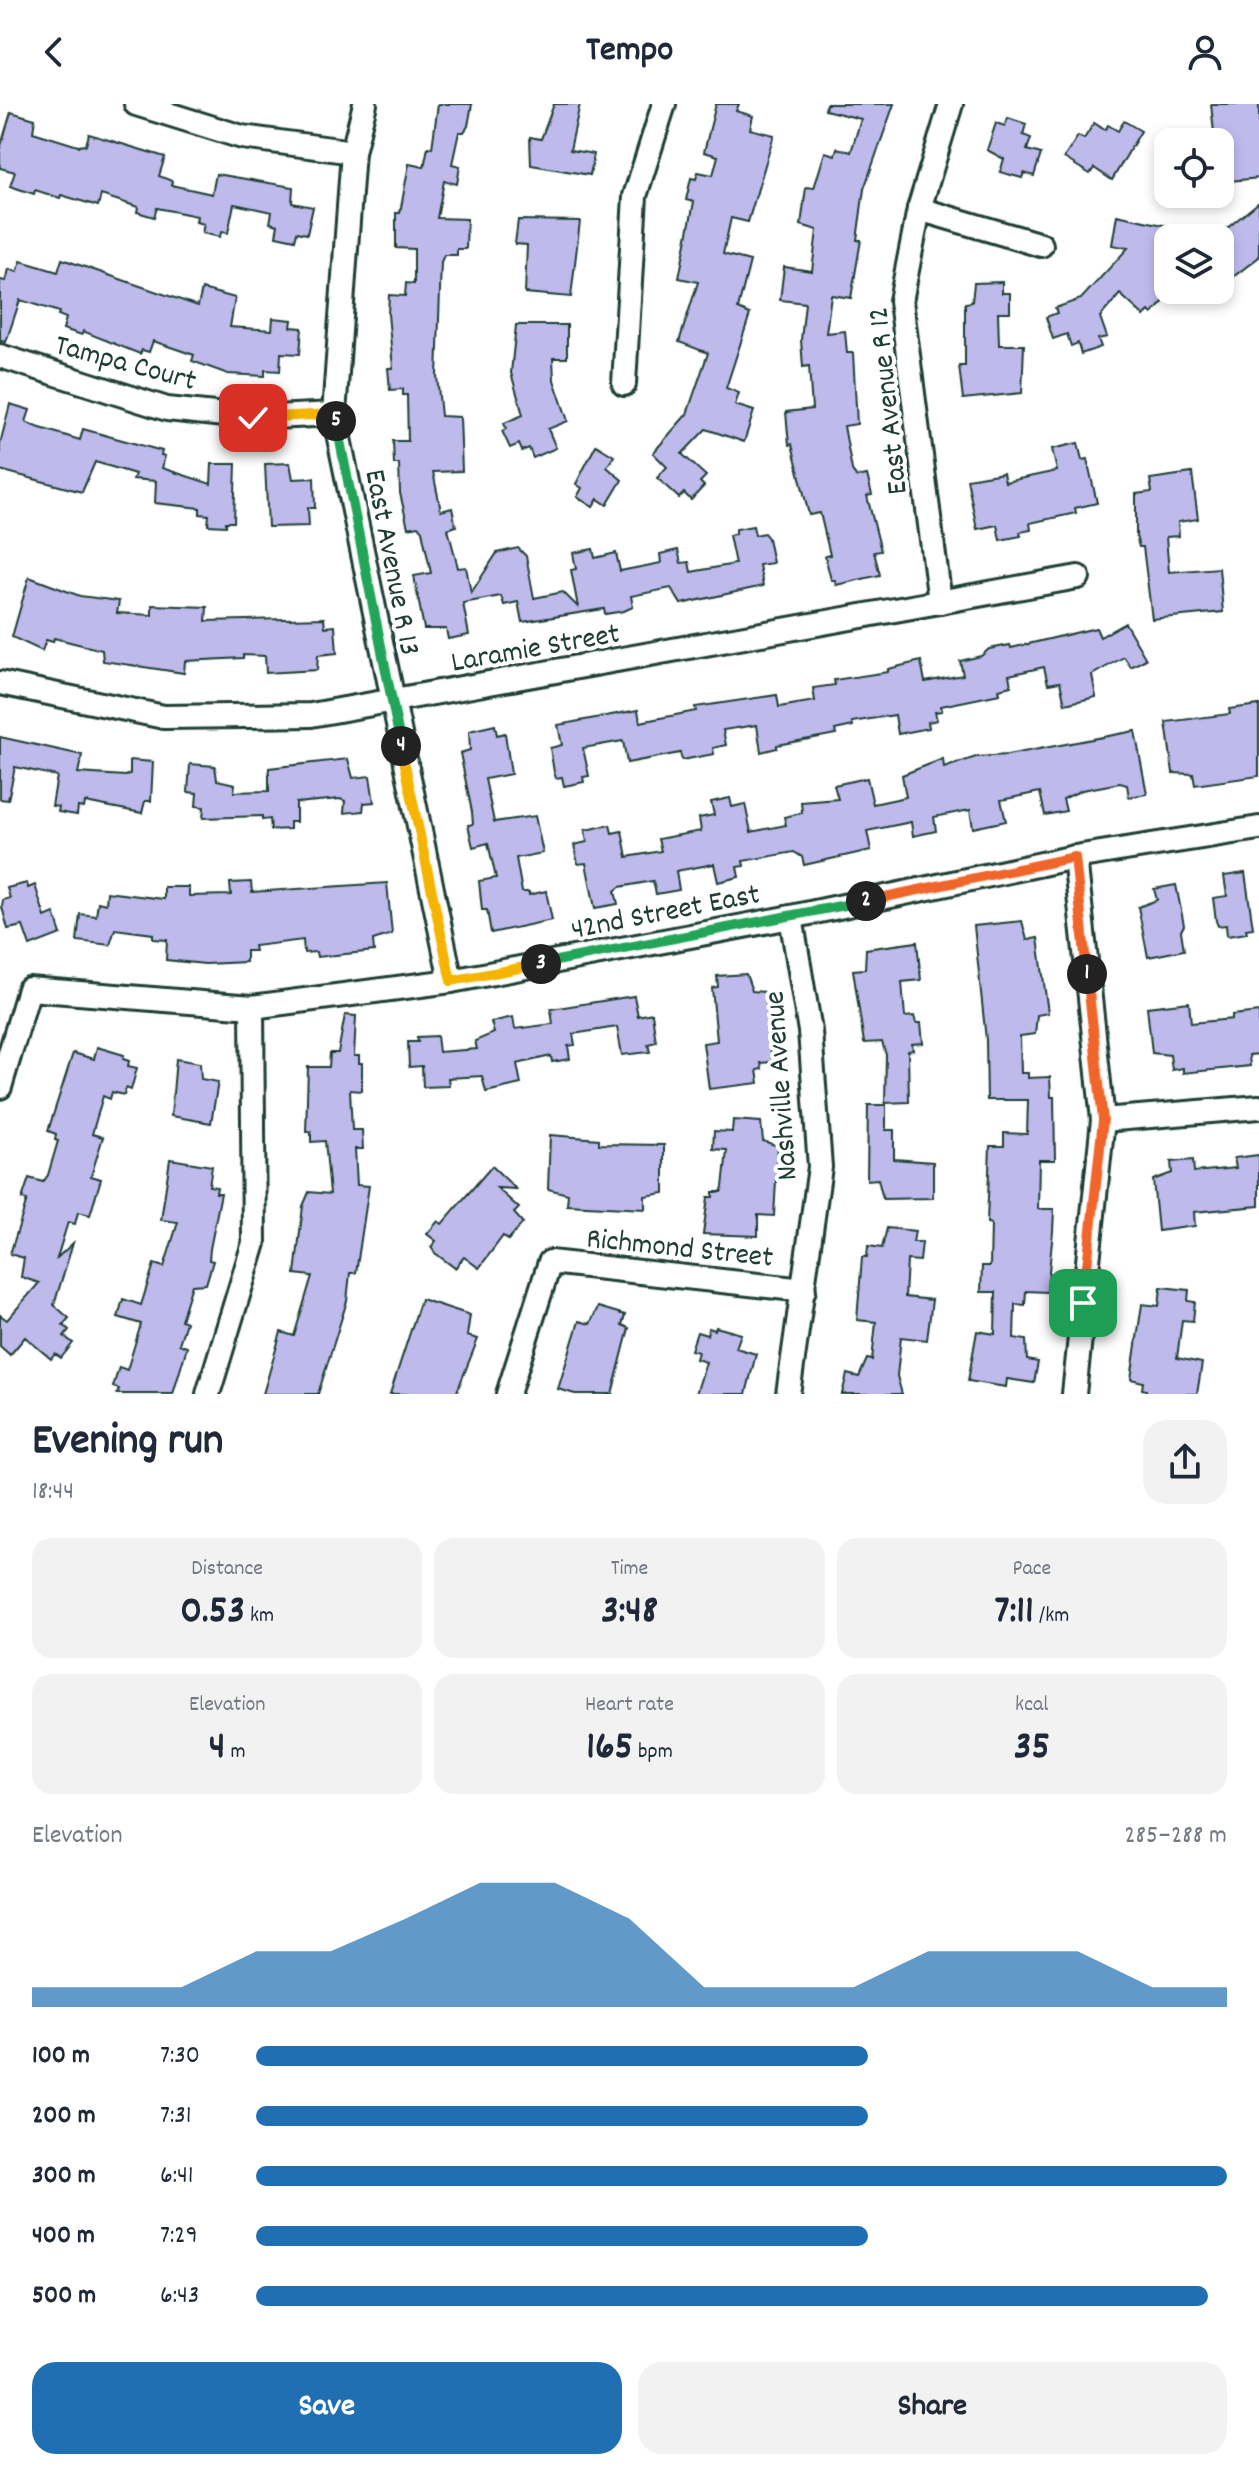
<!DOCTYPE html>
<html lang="en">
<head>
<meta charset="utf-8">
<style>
  body { margin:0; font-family:Dekko,sans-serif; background:#f2f2f3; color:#1f2937; height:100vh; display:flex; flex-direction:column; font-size:30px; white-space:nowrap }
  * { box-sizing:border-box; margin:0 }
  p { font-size:26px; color:#747a83 }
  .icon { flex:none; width:44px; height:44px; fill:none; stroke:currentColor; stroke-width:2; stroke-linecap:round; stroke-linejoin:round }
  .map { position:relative; height:1290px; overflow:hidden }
  .sheet { display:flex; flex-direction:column; background:#fff; flex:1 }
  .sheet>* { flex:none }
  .tools { position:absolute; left:1154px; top:24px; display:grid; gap:16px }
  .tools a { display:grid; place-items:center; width:80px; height:80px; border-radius:16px; background:#fff; box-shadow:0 4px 12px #0003; font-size:40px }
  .pin { position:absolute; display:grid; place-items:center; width:68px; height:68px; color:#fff; margin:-34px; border-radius:16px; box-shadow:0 4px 12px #0006 }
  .km { position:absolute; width:40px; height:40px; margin:-20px; border-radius:50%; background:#222; color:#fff; font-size:22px; line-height:40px; text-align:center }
  .round { display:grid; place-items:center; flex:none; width:84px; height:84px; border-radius:24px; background:#f2f2f3 }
  .headline { display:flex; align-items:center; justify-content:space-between; height:136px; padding:0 32px }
  h1 { font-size:44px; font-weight:800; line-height:60px }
  .metrics { display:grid; grid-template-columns:repeat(3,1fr); gap:12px; height:136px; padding:8px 32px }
  .metrics div { display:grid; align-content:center; border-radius:20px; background:#f2f2f3; text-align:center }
  .metrics b { font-size:40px; font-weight:800 }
  .metrics small { font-size:22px; font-weight:400 }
  .metrics p { font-size:22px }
  .chart { height:224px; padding:16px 32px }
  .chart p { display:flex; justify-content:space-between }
  .chart svg { width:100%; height:144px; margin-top:8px; fill:#1f6fb2; opacity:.7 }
  .primary-button { display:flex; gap:16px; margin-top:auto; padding:16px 32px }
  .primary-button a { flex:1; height:92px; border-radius:24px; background:#1f6fb2; color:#fff; font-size:32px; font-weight:800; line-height:92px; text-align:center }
  .primary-button a+a { background:#f2f2f3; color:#1f2937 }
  ul { padding:0 32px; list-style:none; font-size:26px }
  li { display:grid; grid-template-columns:128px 96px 1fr; align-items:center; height:60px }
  li i { height:20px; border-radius:10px; background:#1f6fb2 }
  header { display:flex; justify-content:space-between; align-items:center; height:104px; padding:0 32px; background:#fff; font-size:36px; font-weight:800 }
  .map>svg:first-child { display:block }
  .building { fill:#bfbaec; stroke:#1f3d34; stroke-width:2 }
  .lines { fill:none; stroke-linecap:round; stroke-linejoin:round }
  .minor-casing { stroke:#1f3d34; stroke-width:28 }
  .minor { stroke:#fff; stroke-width:22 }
  .split-1-casing { stroke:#fff; stroke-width:16 }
  .split-2-casing { stroke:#fff; stroke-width:16 }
  .split-3-casing { stroke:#fff; stroke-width:16 }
  .split-4-casing { stroke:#fff; stroke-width:16 }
  .split-5-casing { stroke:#fff; stroke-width:16 }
  .split-6-casing { stroke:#fff; stroke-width:16 }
  .split-1 { stroke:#f0652b; stroke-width:10 }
  .split-2 { stroke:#f0652b; stroke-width:10 }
  .split-3 { stroke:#22a559; stroke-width:10 }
  .split-4 { stroke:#f5b400; stroke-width:10 }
  .split-5 { stroke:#22a559; stroke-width:10 }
  .split-6 { stroke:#f5b400; stroke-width:10 }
  .labels { text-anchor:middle; stroke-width:8; stroke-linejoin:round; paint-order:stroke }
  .street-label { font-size:30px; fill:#1f3d34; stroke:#fff }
</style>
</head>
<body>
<header><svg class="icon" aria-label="back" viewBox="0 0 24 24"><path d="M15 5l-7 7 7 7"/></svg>Tempo<svg class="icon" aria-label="person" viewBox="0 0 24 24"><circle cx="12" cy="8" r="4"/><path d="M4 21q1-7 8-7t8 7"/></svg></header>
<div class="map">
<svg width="1259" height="1290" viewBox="0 0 1259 1290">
  <rect width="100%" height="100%" fill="#fff"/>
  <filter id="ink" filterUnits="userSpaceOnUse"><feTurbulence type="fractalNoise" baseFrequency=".0125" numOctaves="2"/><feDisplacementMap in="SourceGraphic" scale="16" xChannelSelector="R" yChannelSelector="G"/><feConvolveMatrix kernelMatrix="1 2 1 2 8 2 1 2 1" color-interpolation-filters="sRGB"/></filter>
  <g filter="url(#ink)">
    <g class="building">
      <polygon points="438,0 472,0 468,22 464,28 459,28 452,60 460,62 457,80 444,77 437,114 467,115 466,145 457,145 457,151 444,151 441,158 437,272 441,312 460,313 462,367 433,368 441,407 452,404 456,422 448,425 458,464 466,463 471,489 497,449 518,444 526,452 534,494 563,488 578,503 571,466 576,465 573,449 593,445 595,454 616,449 620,467 661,459 660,450 678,446 681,459 689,458 691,468 735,460 729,431 736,430 736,425 753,422 755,431 764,429 768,434 773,459 759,461 763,482 681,500 671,484 631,492 633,503 624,507 605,510 604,505 522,518 518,498 504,501 501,492 463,499 469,531 448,535 446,525 424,525 414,472 431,469 422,427 418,422 408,424 400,389 399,360 394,360 393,337 408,337 407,291 403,291 403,285 390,286 388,264 393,264 388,210 389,191 405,192 406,179 414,180 414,145 396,144 396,109 400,109 409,60 424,63 428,43 432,44"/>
      <polygon points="554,0 580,0 570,46 594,50 590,71 531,61 530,33 541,35"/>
      <polygon points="716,0 739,0 736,7 753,12 750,25 774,31 748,118 731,114 723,150 750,157 738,205 750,210 726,284 739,289 735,301 754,307 744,338 706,325 682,350 706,372 700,378 704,382 691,396 684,389 679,394 657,374 667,363 653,349 687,310 708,249 679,238 698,178 679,174 694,98 686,96 691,74 696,75 698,68 713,71 718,52 704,48"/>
      <polygon points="826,0 894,0 864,85 857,136 861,136 851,194 831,191 826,229 845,227 847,249 853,249 857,320 844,322 852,366 856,373 867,371 872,391 867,392 881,447 874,448 880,471 836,481 835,476 831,476 825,452 830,451 820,409 809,411 792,340 789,341 786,308 812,305 809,262 803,263 801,236 805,199 780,196 784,163 812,167 817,126 801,121 806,83 814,84 825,48 835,51 837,44 851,48 861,15 825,6"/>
      <polygon points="1211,0 1259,0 1259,74 1220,78 1220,38 1215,38"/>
      <polygon points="11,8 35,15 33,28 78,42 86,41 89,30 165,53 159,72 172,77 171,81 212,90 216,70 293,83 292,99 313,103 307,130 297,128 295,136 276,132 278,121 270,119 272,108 234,100 228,129 221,128 220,133 202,129 204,120 196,118 197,112 157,104 154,113 137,108 138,103 101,91 98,102 61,91 60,94 35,86 34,90 10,82 15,68 0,64 0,45"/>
      <polygon points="1008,14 1026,20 1023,31 1031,34 1027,46 1041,50 1034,72 1024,69 1022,74 1000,68 1004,55 987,46 996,19 1005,22"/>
      <polygon points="1124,17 1141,27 1112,76 1094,64 1090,70 1064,54 1078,32 1084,35 1094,19 1105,26 1108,21 1118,27"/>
      <polygon points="1259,98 1259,153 1229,176 1220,165 1220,130"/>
      <polygon points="1117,111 1168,122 1168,170 1159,180 1163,184 1159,188 1166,195 1152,210 1149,207 1144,212 1120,190 1100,213 1107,233 1098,235 1101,243 1081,250 1078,239 1071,242 1067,230 1053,235 1046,213 1057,209 1055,204 1081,195 1128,144 1112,141"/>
      <polygon points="518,116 580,117 571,193 525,189 527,141 515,140"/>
      <polygon points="62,155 198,202 202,185 235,194 230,223 272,226 273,214 292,216 291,223 302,224 300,250 281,249 280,267 265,266 265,272 228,270 192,257 194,251 153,237 149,248 142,246 140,250 83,227 82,231 63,225 66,214 58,211 59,208 20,196 6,238 0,237 0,176 6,177 9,165 17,168 21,157 58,168"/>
      <polygon points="1002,178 1002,189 1010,189 1010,208 998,208 999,241 1024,241 1022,289 963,295 959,262 965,262 965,199 972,198 974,179"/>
      <polygon points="516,221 567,221 567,254 553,254 554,276 568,317 548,325 556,344 533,354 529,344 522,347 519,340 510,344 502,327 506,325 504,319 523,311 511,269"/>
      <polygon points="10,300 30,306 26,318 34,322 80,336 83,325 162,347 161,351 165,352 162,364 211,380 212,360 236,360 234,418 226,418 226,422 208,421 209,411 200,410 200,404 155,399 156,377 133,375 135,370 95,358 82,388 0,366 0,340"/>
      <polygon points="1078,339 1082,356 1087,355 1097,399 1075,404 1076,409 1030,419 1031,426 1020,428 1021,432 1000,436 997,421 977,425 967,375 1003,369 1005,378 1057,367 1052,345"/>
      <polygon points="596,341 614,352 607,363 622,376 607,401 598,395 593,403 577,393 582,384 576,380"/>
      <polygon points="290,359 293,375 314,374 315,404 308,404 309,422 268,423 265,360"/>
      <polygon points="1192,369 1198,415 1178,418 1179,432 1166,433 1169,468 1219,464 1223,508 1152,515 1143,443 1139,443 1136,432 1136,390 1152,388 1150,375"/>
      <polygon points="29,473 80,492 119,497 117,509 152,511 152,501 207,503 206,517 324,514 325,523 335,522 337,549 318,551 317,566 266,569 265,552 243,551 243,554 185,557 184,569 103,557 102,546 54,534 53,538 46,536 42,547 12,533"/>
      <polygon points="1125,519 1146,555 1131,563 1124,553 1092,571 1096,593 1065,600 1060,578 1048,580 1044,563 1009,571 1011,582 999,585 1000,590 941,602 942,607 935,608 937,616 928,618 929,624 898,630 895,611 852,618 853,622 835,626 836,630 777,641 777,644 761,648 757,621 723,626 726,641 713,644 714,650 682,656 680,649 627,659 623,637 583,644 589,672 583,673 584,678 564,682 562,673 556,674 554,668 550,644 562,641 558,621 638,606 640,618 696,607 695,603 777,591 779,603 815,597 813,584 835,581 834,576 888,568 888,565 921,557 925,578 963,571 960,557 981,552 989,545 1010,541 1011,544 1096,524 1100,533"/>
      <polygon points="1259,601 1259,672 1195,681 1193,670 1173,669 1166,618 1230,610 1229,605"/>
      <polygon points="495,621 497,631 505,629 511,670 485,675 494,718 535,712 543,749 516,754 522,788 529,788 529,791 546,787 552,816 491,829 487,806 482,806 479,777 496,774 488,739 473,743 468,721 473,720 472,708 460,649 470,646 469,627"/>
      <polygon points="1135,627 1147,690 1129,693 1127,681 1120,679 1082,686 1063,695 1066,707 1045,711 1040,688 1001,696 1006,717 973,724 970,706 934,713 936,727 913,732 911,718 867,727 871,746 804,761 802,753 794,748 743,757 744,762 737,763 739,773 718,778 714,760 676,767 679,786 656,790 653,777 620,783 615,787 618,800 595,804 586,759 578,760 574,741 587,738 585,726 610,721 612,729 622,727 627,753 661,747 658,735 701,727 699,714 714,711 711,698 730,694 732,703 745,700 751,728 786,721 784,713 802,709 801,698 838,695 834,681 867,674 873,700 906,693 902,671 943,655 944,664 976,653 1007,651"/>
      <polygon points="0,633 82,651 78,669 126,672 130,670 130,656 153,658 151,697 145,697 142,709 85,698 84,704 78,703 77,711 58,708 59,703 52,702 57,672 15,663 8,696 0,695"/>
      <polygon points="348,655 353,674 370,672 374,698 364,699 363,707 344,709 345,697 340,695 296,699 296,718 290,718 290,725 271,726 270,715 262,716 262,712 203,714 204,703 196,702 197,689 188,688 190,660 215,662 217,676 235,680 234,688 269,687 269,664"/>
      <polygon points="1245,769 1253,824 1246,825 1247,829 1227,832 1226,821 1218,822 1216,817 1213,794 1227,792 1224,772"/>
      <polygon points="251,778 252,788 387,779 392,830 373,836 374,847 317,853 316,848 304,849 303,836 254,842 255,847 246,847 246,858 205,860 166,856 167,836 153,835 153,830 115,825 110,841 77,837 80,810 96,812 98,798 106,800 107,788 164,795 164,783 189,783 189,792 231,791 230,779"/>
      <polygon points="27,779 28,784 35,781 45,813 54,809 61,830 30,842 23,822 8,825 2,803 3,796 10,794 7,784"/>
      <polygon points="1176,781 1184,821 1181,827 1184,846 1148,853 1138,803 1157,796 1154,785"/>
      <polygon points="1022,817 1027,836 1038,834 1048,909 1037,911 1035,930 1020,932 1021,969 1028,969 1028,974 1050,973 1051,993 1054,993 1055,1056 1039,1056 1038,1105 1054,1105 1053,1127 1047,1188 1026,1187 1025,1201 1015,1200 1014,1234 1026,1236 1027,1256 1038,1258 1034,1279 1007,1275 1006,1283 968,1277 977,1227 995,1230 996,1188 981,1188 982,1162 990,1162 991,1120 987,1119 990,1042 1004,1042 1004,1029 1027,1030 1028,996 987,996 986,936 974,822"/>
      <polygon points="917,838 921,876 902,878 905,913 914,912 916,919 921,919 923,939 912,940 913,946 908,947 909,998 885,999 886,951 882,938 864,939 853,866 865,865 866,845"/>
      <polygon points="746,870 752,887 765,888 772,958 761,959 762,965 757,966 759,979 709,985 703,939 717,937 712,884 718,883 717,872"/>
      <polygon points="634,892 638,912 652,909 656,938 648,940 650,948 622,951 617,923 573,930 575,941 568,942 570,955 552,958 551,952 517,960 521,980 486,988 482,972 448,974 449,982 423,983 422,962 409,963 408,938 418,938 417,933 437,932 439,948 477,945 475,937 494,929 491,918 513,913 515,925 553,920 551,905"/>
      <polygon points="1189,898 1191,919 1232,915 1232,911 1259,908 1259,950 1249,951 1250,962 1183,969 1183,964 1172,966 1170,951 1152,949 1147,903"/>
      <polygon points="345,911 356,912 354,952 359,952 359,959 362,959 362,987 350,986 352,1026 362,1026 363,1045 355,1045 357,1081 369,1082 356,1169 350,1169 347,1197 318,1290 263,1290 281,1228 294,1232 312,1172 295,1170 303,1102 309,1088 330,1090 325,1037 311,1038 311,1028 306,1028 308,963 329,963 330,949 338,949"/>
      <polygon points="97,943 124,951 123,955 129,957 128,962 137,964 131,986 126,984 124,991 112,988 110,995 103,992 92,1030 103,1033 91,1072 101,1075 90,1111 78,1108 75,1120 68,1118 57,1154 73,1139 54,1201 69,1214 63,1221 69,1226 64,1232 73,1239 61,1254 55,1250 51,1255 25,1233 10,1251 0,1242 0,1211 7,1216 39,1179 21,1173 24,1154 10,1150 27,1096 22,1095 29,1074 43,1078 48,1071 58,1037 55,1036 56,1030 48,1027 73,949 94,955"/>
      <polygon points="176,955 200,959 201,975 218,978 211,1019 171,1012"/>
      <polygon points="868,1001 886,1001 886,1026 894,1026 894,1055 933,1058 933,1094 883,1095 878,1075 867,1076"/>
      <polygon points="733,1016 761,1018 763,1037 778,1042 774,1112 758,1111 758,1132 703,1130 708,1093 713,1093 713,1088 721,1088 723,1083 727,1046 713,1045 714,1027 732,1028"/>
      <polygon points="550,1031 599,1035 599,1040 664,1041 664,1089 645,1092 645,1105 567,1101 568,1090 548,1085"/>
      <polygon points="1259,1051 1259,1102 1194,1108 1195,1122 1158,1127 1153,1076 1172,1069 1171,1058 1193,1056 1194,1068 1236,1064 1234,1054"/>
      <polygon points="170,1055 212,1062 209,1082 217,1083 216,1089 221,1089 210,1145 209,1156 213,1157 206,1180 192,1181 181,1216 186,1218 179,1240 187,1243 173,1290 117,1290 119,1285 113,1283 119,1263 127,1266 141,1220 118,1213 123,1195 141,1201 154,1160 164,1163 178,1118 161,1116"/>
      <polygon points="492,1062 516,1085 497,1084 519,1104 514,1109 523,1119 508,1136 503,1132 479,1164 464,1153 455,1164 435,1149 431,1143 436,1137 427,1130 438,1117 442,1120"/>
      <polygon points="887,1124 915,1127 913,1138 922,1138 920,1157 907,1156 905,1193 932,1196 927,1236 901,1233 897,1272 902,1290 842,1290 847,1270 859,1273 867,1255 872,1256 876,1218 857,1216 862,1153 867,1153 868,1142 882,1144"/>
      <polygon points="1161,1183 1189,1186 1188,1197 1195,1198 1193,1217 1182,1216 1177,1254 1202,1259 1197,1290 1146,1290 1146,1286 1142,1285 1143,1278 1131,1275 1142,1200 1159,1202"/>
      <polygon points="421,1195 470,1211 467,1232 478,1235 456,1290 390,1290"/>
      <polygon points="598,1203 625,1211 622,1221 629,1224 612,1290 575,1290 558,1285 579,1217 590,1220"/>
      <polygon points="716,1223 741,1230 736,1244 756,1250 746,1290 696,1290 706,1258 696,1255 698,1248 691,1246 697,1228 707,1231 709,1224 715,1226"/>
    </g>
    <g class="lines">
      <g class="minor-casing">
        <g id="minor">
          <polyline points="136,0 242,33 353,48"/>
          <polyline points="365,0 353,48 334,310 451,877"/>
          <polyline points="919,105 1041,141"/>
          <polyline points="0,252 167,305 253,314 334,310"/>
          <polyline points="624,280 635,92 664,0"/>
          <polyline points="940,498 901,197 919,105 951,0"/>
          <polyline points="0,579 164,613 311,611 1078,473"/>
          <polyline points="0,983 29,885 252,903 451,877 791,813 1075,753 1259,724"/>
          <polyline points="1103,1016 1259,1003"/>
          <polyline points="208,1290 254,1139 252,903"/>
          <polyline points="508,1290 550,1158 804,1186"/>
          <polyline points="788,1290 820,1063 810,927 791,813"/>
          <polyline points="1074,1290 1103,1016 1075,753"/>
        </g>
      </g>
      <use href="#minor" class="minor"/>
    </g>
  </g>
  <g class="lines" filter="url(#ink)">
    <g class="split-1-casing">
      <polyline id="split-1" points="1083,1199 1103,1016 1087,870"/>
    </g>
    <g class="split-2-casing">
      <polyline id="split-2" points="866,797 1075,753 1087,870"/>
    </g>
    <g class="split-3-casing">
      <polyline id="split-3" points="541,860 866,797"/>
    </g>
    <g class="split-4-casing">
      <polyline id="split-4" points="401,642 451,877 541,860"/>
    </g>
    <g class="split-5-casing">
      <polyline id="split-5" points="336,317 401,642"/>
    </g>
    <g class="split-6-casing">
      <polyline id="split-6" points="253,314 334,310 336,317"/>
    </g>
    <use href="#split-1" class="split-1"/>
    <use href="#split-2" class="split-2"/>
    <use href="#split-3" class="split-3"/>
    <use href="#split-4" class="split-4"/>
    <use href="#split-5" class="split-5"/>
    <use href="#split-6" class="split-6"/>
  </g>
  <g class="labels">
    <g class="street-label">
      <text transform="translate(126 257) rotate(15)" y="10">Tampa Court</text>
      <text transform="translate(886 297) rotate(-96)" y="10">East Avenue R 12</text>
      <text transform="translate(394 458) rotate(79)" y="10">East Avenue R 13</text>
      <text transform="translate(535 542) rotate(-10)" y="10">Laramie Street</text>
      <text transform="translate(665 806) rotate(-11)" y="10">42nd Street East</text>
      <text transform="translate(779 982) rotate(-94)" y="10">Nashville Avenue</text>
      <text transform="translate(680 1142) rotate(6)" y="10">Richmond Street</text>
    </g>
  </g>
</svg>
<div class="tools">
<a><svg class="icon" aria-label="locate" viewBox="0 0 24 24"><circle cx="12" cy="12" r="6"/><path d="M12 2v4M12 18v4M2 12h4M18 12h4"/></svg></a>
<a><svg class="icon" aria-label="layers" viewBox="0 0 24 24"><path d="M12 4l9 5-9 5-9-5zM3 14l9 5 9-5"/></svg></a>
</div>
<div class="pin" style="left:1083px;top:1199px;background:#1e9e55"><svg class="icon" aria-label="arrive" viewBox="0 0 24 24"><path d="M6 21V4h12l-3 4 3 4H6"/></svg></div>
<div class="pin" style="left:253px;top:314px;background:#d93025"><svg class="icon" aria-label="check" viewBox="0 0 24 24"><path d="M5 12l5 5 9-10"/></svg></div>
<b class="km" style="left:1087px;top:870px">1</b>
<b class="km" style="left:866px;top:797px">2</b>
<b class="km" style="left:541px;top:860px">3</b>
<b class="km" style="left:401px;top:642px">4</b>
<b class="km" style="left:336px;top:317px">5</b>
</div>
<section class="sheet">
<div class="headline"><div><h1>Evening run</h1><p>18:44</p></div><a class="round"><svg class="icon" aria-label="share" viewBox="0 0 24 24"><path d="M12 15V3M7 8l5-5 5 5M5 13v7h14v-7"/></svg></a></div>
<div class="metrics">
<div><p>Distance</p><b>0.53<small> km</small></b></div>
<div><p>Time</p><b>3:48</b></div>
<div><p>Pace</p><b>7:11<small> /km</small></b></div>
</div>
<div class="metrics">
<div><p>Elevation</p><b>4<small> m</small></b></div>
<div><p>Heart rate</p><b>165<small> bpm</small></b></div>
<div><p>kcal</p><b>35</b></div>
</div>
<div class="chart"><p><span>Elevation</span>285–288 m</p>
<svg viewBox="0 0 160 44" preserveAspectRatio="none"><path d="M0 44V38L10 38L20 38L30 27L40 27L50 17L60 6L70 6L80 17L90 38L100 38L110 38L120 27L130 27L140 27L150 38L160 38V44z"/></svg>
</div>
<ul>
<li><b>100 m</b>7:30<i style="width:63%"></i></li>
<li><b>200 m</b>7:31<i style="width:63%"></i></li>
<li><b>300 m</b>6:41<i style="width:100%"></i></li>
<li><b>400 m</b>7:29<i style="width:63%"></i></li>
<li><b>500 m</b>6:43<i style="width:98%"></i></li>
</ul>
<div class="primary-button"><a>Save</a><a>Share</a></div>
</section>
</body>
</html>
